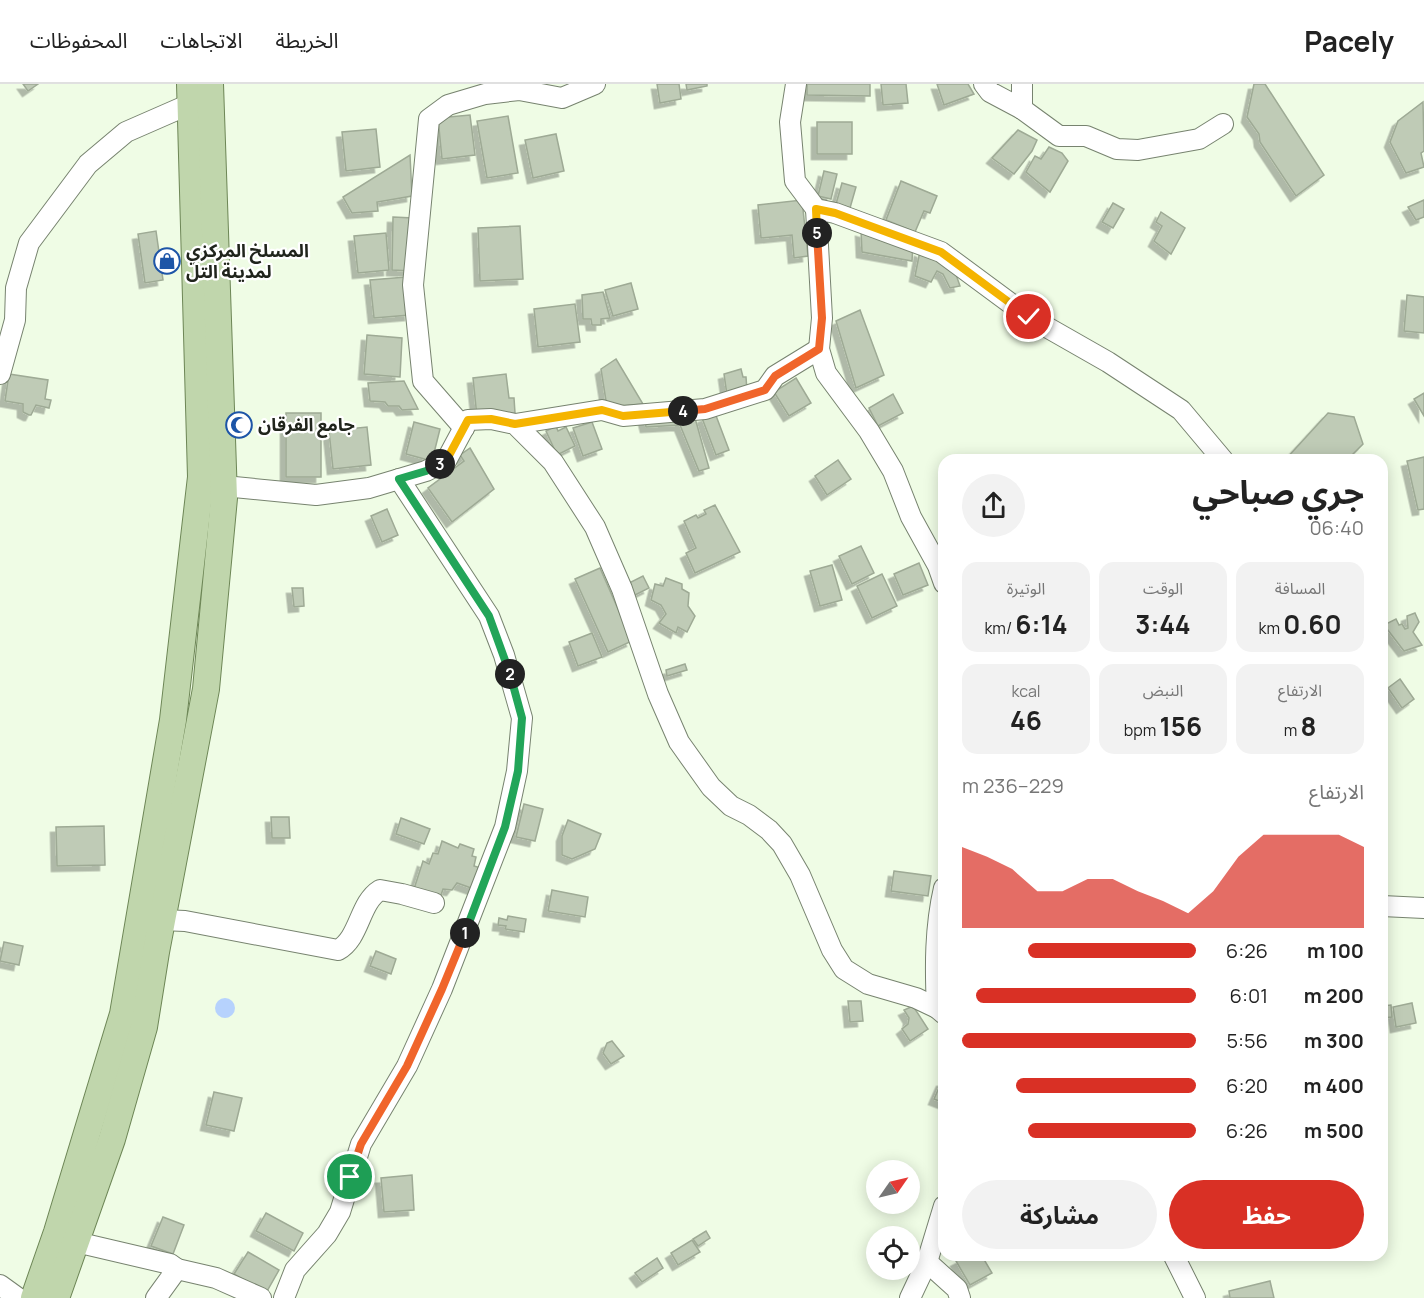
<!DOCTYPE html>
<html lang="ar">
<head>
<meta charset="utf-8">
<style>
  body { margin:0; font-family:Manrope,"Noto Sans Arabic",sans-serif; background:#f2f2f2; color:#222; direction:rtl; height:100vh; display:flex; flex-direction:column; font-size:22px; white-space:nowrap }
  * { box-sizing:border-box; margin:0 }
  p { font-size:20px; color:#767676 }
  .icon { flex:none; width:33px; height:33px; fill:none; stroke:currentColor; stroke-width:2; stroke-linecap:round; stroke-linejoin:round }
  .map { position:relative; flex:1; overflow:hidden; direction:ltr }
  .details { position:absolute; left:938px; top:370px; width:450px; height:807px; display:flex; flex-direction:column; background:#fff; border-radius:18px; box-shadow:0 3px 15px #0003; direction:rtl }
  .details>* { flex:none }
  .needle { width:39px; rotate:56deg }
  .buttons { position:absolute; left:866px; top:1076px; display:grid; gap:12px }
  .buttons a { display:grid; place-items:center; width:54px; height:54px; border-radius:50%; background:#fff; box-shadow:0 3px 15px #0003; font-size:30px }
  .pin { position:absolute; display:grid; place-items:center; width:51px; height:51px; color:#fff; margin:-26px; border:3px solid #fff; border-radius:50%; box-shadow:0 2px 6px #0007 }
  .km { position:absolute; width:30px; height:30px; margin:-15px; border-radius:50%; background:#222; color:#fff; font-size:16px; line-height:30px; text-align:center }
  .round { display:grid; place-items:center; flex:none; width:63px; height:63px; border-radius:32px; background:#f2f2f2 }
  .head { display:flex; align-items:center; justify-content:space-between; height:102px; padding:0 24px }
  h1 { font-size:33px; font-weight:700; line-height:45px }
  .figures { display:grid; grid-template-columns:repeat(3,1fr); gap:9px; height:102px; padding:6px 24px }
  .figures div { display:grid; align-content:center; border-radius:15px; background:#f2f2f2; text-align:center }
  .figures b { font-size:26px; font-weight:700 }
  .figures small { font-size:16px; font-weight:400 }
  .figures p { font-size:16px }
  .chart { height:168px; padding:12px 24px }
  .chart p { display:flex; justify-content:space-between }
  .chart svg { width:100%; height:108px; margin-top:6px; fill:#d93025; opacity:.7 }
  .button { display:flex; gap:12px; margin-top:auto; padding:12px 24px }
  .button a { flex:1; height:69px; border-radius:36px; background:#d93025; color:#fff; font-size:24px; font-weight:700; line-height:69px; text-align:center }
  .button a+a { background:#f2f2f2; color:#222 }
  ul { padding:0 24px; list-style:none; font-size:20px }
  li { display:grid; grid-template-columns:96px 72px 1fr; align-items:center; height:45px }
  li i { height:15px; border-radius:8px; background:#d93025 }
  header { display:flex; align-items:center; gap:36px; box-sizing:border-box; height:84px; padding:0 30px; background:#fff; border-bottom:2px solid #e0e0e0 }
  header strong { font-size:28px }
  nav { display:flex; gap:33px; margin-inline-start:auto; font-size:21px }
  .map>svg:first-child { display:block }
  .water { fill:#b6d2fd }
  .building { fill:#bfcbb6; stroke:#9eaa95; stroke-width:1.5; filter:url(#shadow) }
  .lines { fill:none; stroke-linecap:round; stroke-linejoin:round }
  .minor-casing { stroke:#77836f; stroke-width:22 }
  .major-casing { stroke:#6d8656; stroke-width:28 }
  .minor { stroke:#fff; stroke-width:20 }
  .major { stroke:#c0d6ac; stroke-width:26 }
  .split-1-casing { stroke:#fff; stroke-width:12 }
  .split-2-casing { stroke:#fff; stroke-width:12 }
  .split-3-casing { stroke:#fff; stroke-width:12 }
  .split-4-casing { stroke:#fff; stroke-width:12 }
  .split-5-casing { stroke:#fff; stroke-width:12 }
  .split-6-casing { stroke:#fff; stroke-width:12 }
  .split-1 { stroke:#f0652b; stroke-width:8 }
  .split-2 { stroke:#22a559; stroke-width:8 }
  .split-3 { stroke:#22a559; stroke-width:8 }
  .split-4 { stroke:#f5b400; stroke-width:8 }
  .split-5 { stroke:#f0652b; stroke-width:8 }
  .split-6 { stroke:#f5b400; stroke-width:8 }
  .labels { text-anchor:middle; stroke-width:4.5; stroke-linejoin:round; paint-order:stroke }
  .poi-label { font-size:18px; font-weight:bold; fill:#20241c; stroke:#fff; text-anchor:start }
</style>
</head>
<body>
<header>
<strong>Pacely</strong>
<nav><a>الخريطة</a><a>الاتجاهات</a><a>المحفوظات</a></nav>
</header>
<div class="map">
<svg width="1424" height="1214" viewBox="0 0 1424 1214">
  <defs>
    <filter id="shadow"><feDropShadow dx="-5.5" dy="5.5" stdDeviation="0" flood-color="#0004"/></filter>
  </defs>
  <rect width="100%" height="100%" fill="#effce5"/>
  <circle class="water" cx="225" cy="924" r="10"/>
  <g class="building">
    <polygon points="23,0 38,0 28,7"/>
    <polygon points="657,0 679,0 681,15 660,19"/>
    <polygon points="686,0 707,0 707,2 687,6"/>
    <polygon points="807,0 870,0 870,12 807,11"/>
    <polygon points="881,0 906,0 908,19 883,21"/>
    <polygon points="937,0 968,0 974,10 944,21"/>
    <polygon points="1254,0 1265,0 1324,91 1296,112 1260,58 1259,50 1247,33"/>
    <polygon points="1423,18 1424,67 1421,69 1424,83 1406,89 1390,58 1398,37"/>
    <polygon points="470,31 475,71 442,75 438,34"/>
    <polygon points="508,32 518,89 487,94 477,37"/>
    <rect x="817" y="38" width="35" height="32"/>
    <polygon points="376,45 380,83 346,87 342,48"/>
    <polygon points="1018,46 1037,56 1032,67 1014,90 992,74"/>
    <polygon points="556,50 564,87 533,94 525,56"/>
    <polygon points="1049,63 1062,69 1068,77 1050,108 1026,88 1035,72 1041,75"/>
    <polygon points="410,71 412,112 377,118 378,127 352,129 343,113"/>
    <polygon points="824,87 837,90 831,115 818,112"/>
    <polygon points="901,97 937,112 930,129 924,127 915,148 886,136"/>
    <polygon points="842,99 856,103 850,124 836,120"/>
    <polygon points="802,116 808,172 794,174 792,151 761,154 758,121"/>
    <polygon points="1424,116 1424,133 1416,136 1408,123"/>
    <polygon points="1113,119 1124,125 1113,144 1102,138"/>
    <polygon points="1161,128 1185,144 1171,170 1154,157 1162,142 1156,138"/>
    <polygon points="393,133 413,134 412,187 392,186"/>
    <polygon points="520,142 523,195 480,197 478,144"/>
    <polygon points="156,147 163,196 145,199 138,150"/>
    <polygon points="861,147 913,161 912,177 862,168"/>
    <polygon points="386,149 389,186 358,189 354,152"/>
    <polygon points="920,167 954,185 960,202 950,204 943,190 937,187 931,198 915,192"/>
    <polygon points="406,193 410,231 374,234 370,196"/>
    <polygon points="631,199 638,225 613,232 605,206"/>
    <polygon points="603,208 610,234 601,235 601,241 592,241 591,235 583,235 582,211"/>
    <polygon points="1407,211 1424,213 1424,249 1404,247"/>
    <polygon points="575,220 580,258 538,263 534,225"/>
    <polygon points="860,226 884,291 856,304 836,237"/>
    <polygon points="367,251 402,254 400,293 364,290"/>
    <polygon points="616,275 643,320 607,323 601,285"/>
    <polygon points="741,285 743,293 746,293 747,307 727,311 724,290"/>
    <polygon points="9,290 48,296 45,315 51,316 49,324 36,321 31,331 29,331 23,328 23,320 5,317"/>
    <polygon points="506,290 509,314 514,314 515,329 477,333 473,294"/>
    <polygon points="796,294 811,319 789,332 774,308"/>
    <polygon points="404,297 418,325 402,326 399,322 388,322 385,318 370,317 368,299"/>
    <polygon points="1424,309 1424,332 1414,315"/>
    <polygon points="893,310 903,329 878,342 869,324"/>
    <rect x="286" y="329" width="35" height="64"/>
    <polygon points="715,329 729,366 716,371 702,334"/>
    <polygon points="1328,329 1354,333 1363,360 1347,376 1285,376"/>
    <polygon points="695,334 709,384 699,387 680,341 646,343 644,335"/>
    <polygon points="414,338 440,345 432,377 406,370"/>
    <polygon points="592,338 602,365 583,372 573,344"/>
    <polygon points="556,342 558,347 566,343 575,362 557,371 546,347"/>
    <polygon points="367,343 371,381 333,385 329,347"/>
    <polygon points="470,364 494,405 452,438 428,404 464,377 460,371"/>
    <polygon points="1424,373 1424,425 1418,426 1407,377"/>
    <polygon points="838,376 851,395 827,411 815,392"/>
    <polygon points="715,421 740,468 695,489 686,469 696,464 684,437 696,431 698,434 706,430 704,426"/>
    <polygon points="387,425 398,451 382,458 371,432"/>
    <polygon points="861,462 874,489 852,500 839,472"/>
    <polygon points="919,479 928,501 903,511 894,490"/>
    <polygon points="832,481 842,516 820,522 810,487"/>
    <polygon points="600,484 632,557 608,568 575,495"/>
    <polygon points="882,490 897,522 872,534 857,502"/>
    <polygon points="643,492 649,504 635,511 629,499"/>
    <polygon points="666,494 682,500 682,505 689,509 688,522 695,532 687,548 678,543 676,549 659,539 666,530 661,521 651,516 655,500 663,502"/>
    <polygon points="292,504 303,504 304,522 294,523"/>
    <polygon points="1415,529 1419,538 1413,548 1422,561 1404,567 1384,541 1396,535 1399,541 1402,540 1405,545 1408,544 1407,532"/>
    <polygon points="592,549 602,573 578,582 569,558"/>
    <polygon points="685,580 687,586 667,592 666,586"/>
    <polygon points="1400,595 1414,615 1402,624 1388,604"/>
    <polygon points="524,720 543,725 535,757 516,753"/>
    <polygon points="271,733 289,733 290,754 272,754"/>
    <polygon points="401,734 430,745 424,760 396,750"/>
    <polygon points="568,736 601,750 595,765 572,775 562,771 562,752"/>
    <polygon points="104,742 105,781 57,782 56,743"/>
    <polygon points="442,757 458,764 460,760 474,765 472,772 476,773 474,782 481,784 474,805 457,799 452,806 443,805 440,814 414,805 423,777 429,780 433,769 438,770"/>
    <polygon points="894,787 931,792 928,812 891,807"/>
    <polygon points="552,806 588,813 585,833 548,827"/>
    <polygon points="508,832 526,835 524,848 505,845 506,842 498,841 499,834 507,836"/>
    <polygon points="4,858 23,862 19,881 0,877"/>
    <polygon points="376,867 396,875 391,890 370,882"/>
    <polygon points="848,917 861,917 863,937 850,938"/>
    <polygon points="1412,919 1416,939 1396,943 1393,923"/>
    <polygon points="1391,921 1392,933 1382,934 1382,922"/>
    <polygon points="913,922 928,945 910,957 902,945 908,940 909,934 904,926"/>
    <polygon points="612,957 624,972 611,980 603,969 607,959"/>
    <polygon points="942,997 944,997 944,1019 934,1015"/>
    <polygon points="214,1008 242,1014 234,1047 206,1041"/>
    <polygon points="412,1091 414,1126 384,1128 381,1094"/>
    <polygon points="266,1129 303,1149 294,1167 256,1147"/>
    <polygon points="163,1133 184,1141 173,1170 151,1162"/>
    <polygon points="706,1147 710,1154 698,1162 693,1155"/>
    <polygon points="692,1156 700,1168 678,1181 671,1169"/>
    <polygon points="248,1168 279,1186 266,1209 234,1190"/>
    <polygon points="966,1172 982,1172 992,1189 970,1201 956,1177"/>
    <polygon points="657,1174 663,1184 642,1198 635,1189"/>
    <polygon points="1270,1197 1274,1214 1230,1214 1229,1207"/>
  </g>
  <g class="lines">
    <g class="minor-casing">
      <g id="minor">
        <polyline points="796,0 790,38 795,97 816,125 835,129 941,168 1029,233 1108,278 1181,326 1223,376"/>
        <polyline points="984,0 990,8 1022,25 1059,52 1086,52 1117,65 1138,66 1199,55 1223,40"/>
        <polyline points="1022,25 1022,0"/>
        <polyline points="816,125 822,234 819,265 826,289 869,347 893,387 911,433 938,482 944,499"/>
        <polyline points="0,290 15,236 16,204 29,159 88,80 126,48 190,20"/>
        <polyline points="515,340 602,326 623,332 705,325 765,306 775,292 819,265"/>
        <polyline points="464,344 423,297 413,201 429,35 448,21 485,10 519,6 562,14 595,0"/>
        <polyline points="224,402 316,411 369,404 426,387 446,377 468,336 491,335 515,340 553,378 595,443 622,505 658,610 679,658 711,703 731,722 749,731 769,746 782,760 800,791 832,866 844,885 868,900 916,914 937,924"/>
        <path d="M944 804C935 843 935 883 937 924L944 930"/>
        <polyline points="1382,822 1424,824"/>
        <path d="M162 836 185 837 338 866C360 854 359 819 380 806L402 810 434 819"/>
        <polyline points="76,1158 170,1180 177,1185 156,1214"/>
        <polyline points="1174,1172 1195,1214"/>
        <polyline points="927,1178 957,1205 960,1214"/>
        <polyline points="177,1185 216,1194 261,1214"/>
        <polyline points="0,1201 18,1214"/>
        <polyline points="284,1214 295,1186 327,1150 340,1128 361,1060 407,982 442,905 505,743 517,687 522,634 504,571 489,532 399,395"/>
        <polyline points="910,1214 927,1178 944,1122"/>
      </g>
    </g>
    <g class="major-casing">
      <g id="major">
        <polyline points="34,1214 57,1148 123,930 173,636 201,393 190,0"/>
        <polyline points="56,1214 112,1055 144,943 156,868 206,605 224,414 210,0"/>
      </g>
    </g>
    <use href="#minor" class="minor"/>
    <use href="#major" class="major"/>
  </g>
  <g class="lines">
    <g class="split-1-casing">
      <polyline id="split-1" points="350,1093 361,1060 407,982 442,905 465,849"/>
    </g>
    <g class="split-2-casing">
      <polyline id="split-2" points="465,849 505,743 518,687 522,634 510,590"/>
    </g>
    <g class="split-3-casing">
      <polyline id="split-3" points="440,380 426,387 399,395 489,532 510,590"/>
    </g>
    <g class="split-4-casing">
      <polyline id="split-4" points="440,380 446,377 468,336 491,335 515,340 602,326 623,332 683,327"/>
    </g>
    <g class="split-5-casing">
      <polyline id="split-5" points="683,327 705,325 765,306 775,292 819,265 822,234 817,149"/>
    </g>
    <g class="split-6-casing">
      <polyline id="split-6" points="817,149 816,125 835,129 941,168 1029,233"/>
    </g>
    <use href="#split-1" class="split-1"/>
    <use href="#split-2" class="split-2"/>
    <use href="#split-3" class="split-3"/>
    <use href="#split-4" class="split-4"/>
    <use href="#split-5" class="split-5"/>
    <use href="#split-6" class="split-6"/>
  </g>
  <defs>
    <g id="shop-ring" transform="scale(1.35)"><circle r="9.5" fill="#fff" stroke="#1d55a7" stroke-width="1.5"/><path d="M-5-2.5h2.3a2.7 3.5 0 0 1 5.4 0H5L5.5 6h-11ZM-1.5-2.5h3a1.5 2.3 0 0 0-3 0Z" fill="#1d55a7"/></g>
    <g id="mosque-ring" transform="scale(1.35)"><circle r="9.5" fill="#fff" stroke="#1d55a7" stroke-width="1.5"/><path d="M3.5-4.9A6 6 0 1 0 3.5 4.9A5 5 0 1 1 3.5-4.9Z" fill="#1d55a7"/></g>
  </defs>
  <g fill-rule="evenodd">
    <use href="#shop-ring" x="167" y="177"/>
    <use href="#mosque-ring" x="239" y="341"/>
  </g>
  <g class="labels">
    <g class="poi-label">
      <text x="186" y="173">المسلخ المركزي<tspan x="186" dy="21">لمدينة التل</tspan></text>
      <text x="258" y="347">جامع الفرقان</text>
    </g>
  </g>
</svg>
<div class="buttons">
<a><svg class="needle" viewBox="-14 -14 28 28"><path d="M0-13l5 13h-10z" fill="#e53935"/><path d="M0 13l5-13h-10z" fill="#767676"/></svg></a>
<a><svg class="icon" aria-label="locate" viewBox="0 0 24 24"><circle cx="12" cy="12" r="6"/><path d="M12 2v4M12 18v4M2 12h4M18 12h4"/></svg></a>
</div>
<div class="pin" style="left:350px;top:1093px;background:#1e9e55"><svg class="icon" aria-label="arrive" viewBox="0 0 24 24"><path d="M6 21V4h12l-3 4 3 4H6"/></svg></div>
<div class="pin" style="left:1029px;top:233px;background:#d93025"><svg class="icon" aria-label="check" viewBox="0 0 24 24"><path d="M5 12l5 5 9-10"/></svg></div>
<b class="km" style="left:465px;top:849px">1</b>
<b class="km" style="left:510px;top:590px">2</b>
<b class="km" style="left:440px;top:380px">3</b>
<b class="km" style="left:683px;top:327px">4</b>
<b class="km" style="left:817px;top:149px">5</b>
<section class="details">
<div class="head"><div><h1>جري صباحي</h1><p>06:40</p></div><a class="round"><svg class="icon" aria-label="share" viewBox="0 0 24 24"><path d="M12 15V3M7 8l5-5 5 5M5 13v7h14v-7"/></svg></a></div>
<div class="figures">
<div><p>المسافة</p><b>0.60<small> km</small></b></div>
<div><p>الوقت</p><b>3:44</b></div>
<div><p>الوتيرة</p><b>6:14<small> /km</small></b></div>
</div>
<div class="figures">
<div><p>الارتفاع</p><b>8<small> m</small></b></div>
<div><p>النبض</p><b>156<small> bpm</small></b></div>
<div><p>kcal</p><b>46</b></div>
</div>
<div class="chart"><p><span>الارتفاع</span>229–236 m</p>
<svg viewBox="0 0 160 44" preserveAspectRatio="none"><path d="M0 44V11L10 15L20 20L30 29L40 29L50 24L60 24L70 29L80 33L90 38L100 29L110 15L120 6L130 6L140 6L150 6L160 11V44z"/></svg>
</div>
<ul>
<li><b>100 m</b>6:26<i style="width:72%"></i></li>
<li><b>200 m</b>6:01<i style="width:94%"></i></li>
<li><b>300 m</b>5:56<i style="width:100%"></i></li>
<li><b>400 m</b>6:20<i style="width:77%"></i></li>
<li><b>500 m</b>6:26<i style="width:72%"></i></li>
</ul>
<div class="button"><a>حفظ</a><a>مشاركة</a></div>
</section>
</div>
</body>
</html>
